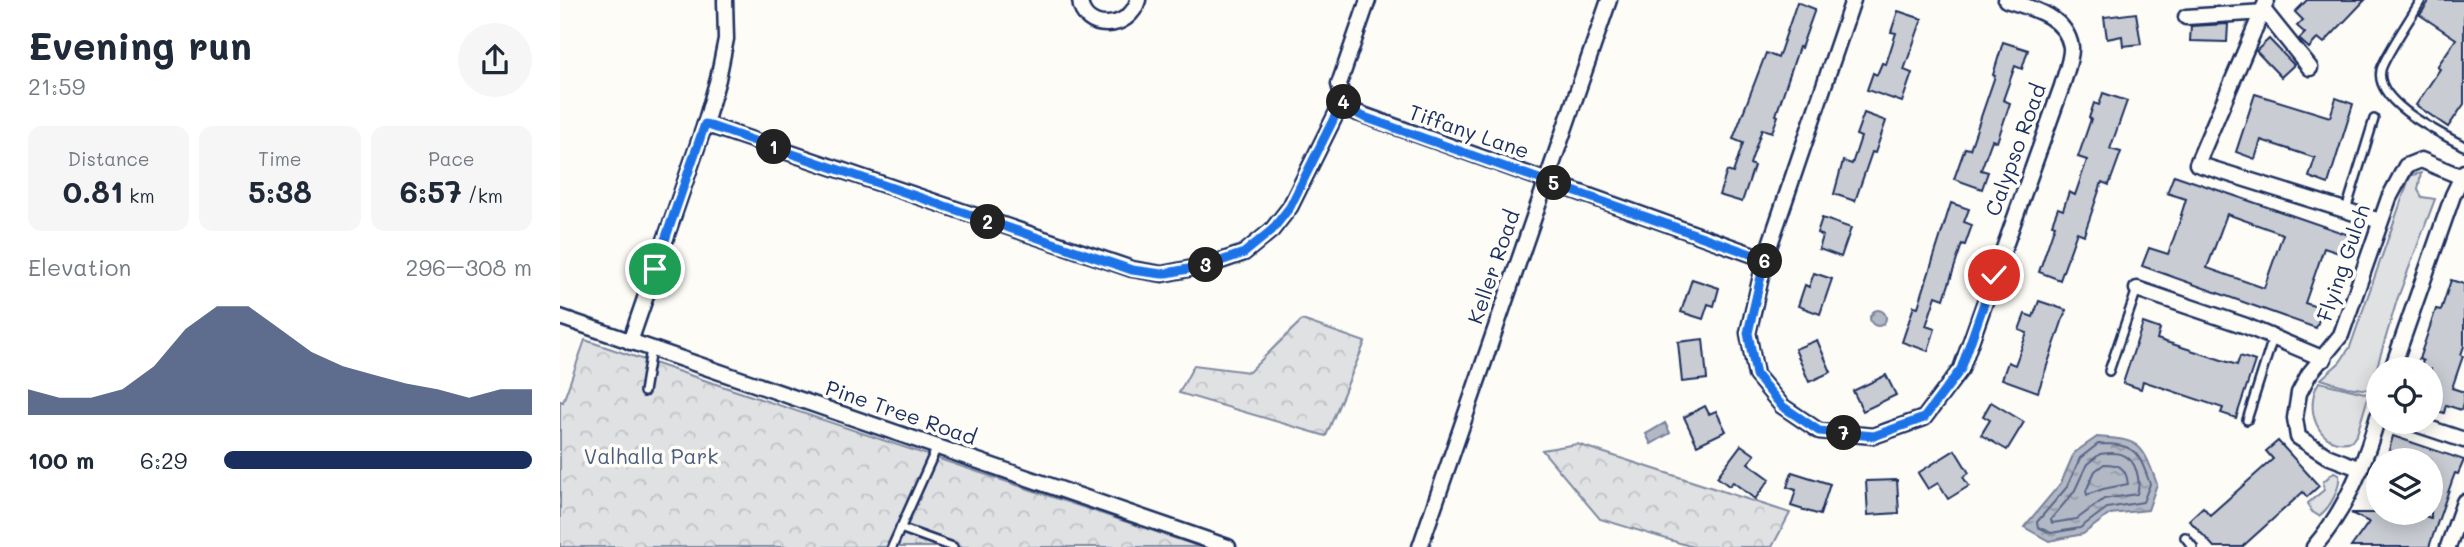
<!DOCTYPE html>
<html lang="en">
<head>
<meta charset="utf-8">
<style>
  body { margin:0; font-family:Mali,sans-serif; background:#f6f6f7; color:#1f2937; height:100vh; display:flex; flex-direction:column; font-size:26px; white-space:nowrap }
  * { box-sizing:border-box; margin:0 }
  p { font-size:23px; color:#747a83 }
  .icon { flex:none; width:38px; height:38px; fill:none; stroke:currentColor; stroke-width:2; stroke-linecap:round; stroke-linejoin:round }
  .map { position:relative; flex:1; overflow:hidden }
  .panel { display:flex; flex-direction:column; background:#fff; width:560px }
  .panel>* { flex:none }
  .buttons { position:absolute; left:1806px; top:357px; display:grid; gap:14px }
  .buttons a { display:grid; place-items:center; width:77px; height:77px; border-radius:50%; background:#fff; box-shadow:0 4px 18px #0003; font-size:35px }
  .pin { position:absolute; display:grid; place-items:center; width:60px; height:60px; color:#fff; margin:-30px; border:4px solid #fff; border-radius:50%; box-shadow:0 2px 7px #0007 }
  .km { position:absolute; width:35px; height:35px; margin:-18px; border-radius:50%; background:#222; color:#fff; font-size:19px; line-height:35px; text-align:center }
  .round { display:grid; place-items:center; flex:none; width:74px; height:74px; border-radius:37px; background:#f6f6f7 }
  .summary { display:flex; align-items:center; justify-content:space-between; height:119px; padding:0 28px }
  h1 { font-size:38px; font-weight:700; line-height:52px }
  .figures { display:grid; grid-template-columns:repeat(3,1fr); gap:10px; height:119px; padding:7px 28px }
  .figures div { display:grid; align-content:center; border-radius:14px; background:#f6f6f7; text-align:center }
  .figures b { font-size:30px; font-weight:700 }
  .figures small { font-size:19px; font-weight:400 }
  .figures p { font-size:19px }
  .chart { height:196px; padding:14px 28px }
  .chart p { display:flex; justify-content:space-between }
  .chart svg { width:100%; height:126px; margin-top:7px; fill:#1b2f5e; opacity:.7 }
  ul { padding:0 28px; list-style:none; font-size:23px }
  li { display:grid; grid-template-columns:112px 84px 1fr; align-items:center; height:52px }
  li i { height:18px; border-radius:9px; background:#1b2f5e }
  main { display:flex; flex:1; min-height:0 }
  .map>svg:first-child { display:block }
  .green { fill:#e0e1e3; stroke:#7e88a0; stroke-width:2 }
  .forest { fill:url(#forest-crowns); stroke:#7e88a0; stroke-width:2 }
  .water { fill:url(#water-ripples); stroke:#76819c; stroke-width:2 }
  .lines { fill:none; stroke-linecap:round; stroke-linejoin:round }
  .shore { stroke:#586687; stroke-width:2 }
  .building { fill:#c9ccd3; stroke:#1b2f5e; stroke-width:2; fill-rule:evenodd }
  .lane-casing { stroke:#1b2f5e; stroke-width:12 }
  .street-casing { stroke:#1b2f5e; stroke-width:19 }
  .lane { stroke:#fdfcf7; stroke-width:7 }
  .street { stroke:#fdfcf7; stroke-width:14 }
  .route-casing { stroke:#fff; stroke-width:14 }
  .route { stroke:#1a73e8; stroke-width:9 }
  .labels { text-anchor:middle; stroke-width:7; stroke-linejoin:round; paint-order:stroke }
  .street-label { font-size:21px; fill:#1b2f5e; stroke:#fdfcf7 }
  .park-label { font-size:21px; fill:#4c5c7f; stroke:#fdfcf7 }
</style>
</head>
<body>
<main>
<section class="panel">
<div class="summary"><div><h1>Evening run</h1><p>21:59</p></div><a class="round"><svg class="icon" aria-label="share" viewBox="0 0 24 24"><path d="M12 15V3M7 8l5-5 5 5M5 13v7h14v-7"/></svg></a></div>
<div class="figures">
<div><p>Distance</p><b>0.81<small> km</small></b></div>
<div><p>Time</p><b>5:38</b></div>
<div><p>Pace</p><b>6:57<small> /km</small></b></div>
</div>
<div class="chart"><p><span>Elevation</span>296–308 m</p>
<svg viewBox="0 0 160 44" preserveAspectRatio="none"><path d="M0 44V35L10 38L20 38L30 35L40 27L50 14L60 6L70 6L80 14L90 22L100 27L110 30L120 33L130 35L140 38L150 35L160 35V44z"/></svg>
</div>
<ul>
<li><b>100 m</b>6:29<i style="width:100%"></i></li>
</ul>
</section>
<div class="map">
<svg width="1904" height="547" viewBox="0 0 1904 547">
  <defs>
    <pattern id="forest-crowns" width="20" height="18" patternUnits="userSpaceOnUse" patternTransform="scale(1.75)"><rect width="20" height="18" fill="#e0e1e3"/><path d="M2 6a3 3 0 1 1 6 0M12 15a3 3 0 1 1 6 0" fill="none" stroke="#c0c1c5"/></pattern>
    <pattern id="water-ripples" width="26" height="14" patternUnits="userSpaceOnUse" patternTransform="scale(1.75)"><rect width="26" height="14" fill="#b3b8c5"/><path d="M2 4q2-2 4 0t4 0M15 11q2-2 4 0t4 0" fill="none" stroke="#9196a3"/></pattern>
  </defs>
  <rect width="100%" height="100%" fill="#fdfcf7"/>
  <filter id="ink" filterUnits="userSpaceOnUse"><feTurbulence type="fractalNoise" baseFrequency=".0143" numOctaves="2"/><feDisplacementMap in="SourceGraphic" scale="14" xChannelSelector="R" yChannelSelector="G"/><feConvolveMatrix kernelMatrix="1 2 1 2 8 2 1 2 1" color-interpolation-filters="sRGB"/></filter>
  <g filter="url(#ink)">
    <g class="green">
      <polygon points="1861,173 1858,190 1862,197 1875,199 1837,300 1810,390 1787,387 1761,379 1780,362 1790,347 1849,179 1852,175"/>
      <path d="M1759 382 1809 394 1797 434 1792 441C1758 451 1743 407 1759 382Z"/>
      <path d="M1774 472 1779 474C1781 488 1770 508 1759 516L1751 511 1748 503 1764 490 1763 482Z"/>
    </g>
    <g class="forest">
      <polygon points="742,320 805,342 766,436 619,393 634,365 689,372"/>
      <polygon points="25,340 641,547 0,547 0,401 3,402"/>
      <polygon points="1017,444 1230,513 1212,547 1133,547 1040,519 982,450"/>
    </g>
    <g class="water">
      <circle cx="1318" cy="318" r="8"/>
      <polygon points="1105,423 1110,433 1091,444 1086,434"/>
      <path d="M1537 437C1581 440 1582 443 1597 484L1588 510 1550 514 1523 534 1489 541 1464 527 1501 483 1514 453Z"/>
    </g>
    <g class="lines">
      <g class="shore">
        <path d="M1538 444C1575 444 1578 450 1590 484L1583 502 1547 508 1520 528 1491 533 1478 527 1477 522 1507 487 1520 458Z"/>
        <path d="M1540 454C1546 453 1557 452 1563 455 1577 460 1581 482 1577 494L1544 499 1517 519 1492 523 1491 519 1514 492 1527 464Z"/>
        <path d="M1544 464C1560 464 1566 468 1568 484L1543 489 1527 495 1526 491 1535 471Z"/>
      </g>
    </g>
    <g class="building">
      <polygon points="1747,0 1805,0 1764,43 1758,38 1749,48 1739,39 1745,33 1737,26 1743,20 1735,12"/>
      <polygon points="1870,0 1904,0 1904,104 1888,127 1856,105 1880,69 1877,67 1896,39 1860,15"/>
      <polygon points="1237,2 1255,9 1241,48 1239,47 1216,115 1218,116 1212,132 1202,129 1190,164 1194,166 1182,202 1159,195 1167,171 1173,173 1183,143 1173,139 1206,53 1218,58"/>
      <polygon points="1338,11 1362,19 1344,70 1352,73 1342,102 1307,90 1313,73 1317,75 1322,63 1326,64 1336,33 1331,32"/>
      <polygon points="1576,13 1581,44 1563,46 1562,36 1547,39 1544,17"/>
      <polygon points="1668,24 1667,42 1630,41 1631,26"/>
      <polygon points="1709,39 1734,65 1721,77 1696,51"/>
      <polygon points="1443,42 1468,50 1462,69 1455,66 1443,100 1450,103 1437,142 1432,140 1421,170 1428,172 1422,189 1394,179 1405,148 1410,149 1435,76 1433,75"/>
      <polygon points="1543,93 1567,101 1550,149 1561,152 1549,185 1542,182 1524,235 1517,232 1500,280 1479,272 1495,225 1492,224 1498,208 1503,210 1509,192 1515,195 1527,160 1518,157 1531,119 1529,118 1534,103 1539,105"/>
      <polygon points="1695,94 1770,117 1776,98 1793,104 1768,184 1749,177 1755,158 1701,140 1695,159 1676,152"/>
      <polygon points="1304,113 1326,121 1315,153 1312,152 1295,201 1274,194 1283,161 1292,164 1301,137 1296,135"/>
      <path d="M1614 175 1789 235 1782 254 1764 248 1745 303 1763 309 1756 328 1582 266 1589 248 1608 254 1622 215H1621L1626 199 1607 193ZM1667 214 1723 234 1704 288 1647 268Z"/>
      <polygon points="1391,203 1409,209 1404,222 1412,225 1405,245 1402,244 1384,299 1376,296 1366,326 1375,329 1368,351 1342,342 1354,306 1358,307"/>
      <polygon points="1262,218 1291,228 1281,257 1259,249 1263,236 1257,233"/>
      <polygon points="1254,273 1272,279 1260,314 1238,306 1245,285 1249,287"/>
      <polygon points="1132,279 1159,288 1154,306 1148,304 1143,319 1121,312"/>
      <polygon points="1891,280 1904,284 1904,346 1901,355 1903,356 1892,388 1904,392 1904,399 1901,410 1886,405 1884,413 1871,409 1871,369 1860,369 1863,361 1859,359 1876,309 1881,310"/>
      <polygon points="1479,301 1506,310 1478,392 1442,379 1448,362 1455,365 1467,333 1459,330 1465,314 1473,317"/>
      <polygon points="1583,323 1600,329 1597,339 1677,365 1680,356 1695,361 1676,418 1661,413 1663,408 1583,381 1581,389 1563,383"/>
      <polygon points="1143,339 1147,379 1122,382 1118,342"/>
      <polygon points="1257,340 1271,372 1249,382 1235,349"/>
      <polygon points="1326,375 1336,395 1303,411 1293,391"/>
      <polygon points="1431,402 1464,422 1447,450 1421,435 1430,420 1423,416"/>
      <polygon points="1145,406 1149,414 1156,411 1166,431 1137,445 1124,417"/>
      <polygon points="1833,436 1904,460 1898,474 1895,473 1892,481 1869,547 1791,547 1809,522 1791,513 1839,513 1849,517 1850,513 1856,513 1871,518 1871,460 1832,460 1835,453 1829,450"/>
      <polygon points="1718,441 1759,486 1747,497 1743,492 1682,547 1654,547 1629,520 1643,507 1650,515 1713,459 1706,451"/>
      <polygon points="1181,445 1195,455 1188,463 1210,479 1195,499 1173,482 1169,486 1157,477"/>
      <polygon points="1395,450 1409,473 1403,477 1409,486 1388,499 1378,483 1368,489 1358,473"/>
      <polygon points="1232,472 1270,484 1260,515 1231,506 1236,490 1227,487"/>
      <polygon points="1337,480 1339,513 1308,515 1306,481"/>
    </g>
    <g class="lines">
      <g class="lane-casing">
        <g id="lane">
          <path d="M1861 0C1853 15 1824 57 1821 70 1814 102 1880 133 1904 146"/>
          <polyline points="1786,210 1814,119"/>
          <polyline points="1549,371 1577,289"/>
          <polyline points="84,392 91,349"/>
          <polyline points="1687,420 1713,338"/>
          <polyline points="340,528 393,547"/>
          <polyline points="1625,537 1633,547"/>
          <polyline points="332,547 377,447"/>
        </g>
      </g>
      <g class="street-casing">
        <g id="street">
          <path d="M520 0C522 33 570 31 578 0"/>
          <polyline points="808,0 779,84 783,100 792,111 1205,259"/>
          <path d="M1293 0 1205 259 1188 333 1196 375 1222 406 1259 431 1313 436 1364 418 1401 369 1502 86C1505 75 1512 58 1511 47 1506 16 1472 8 1446 0"/>
          <polyline points="1707,0 1637,164 1820,221"/>
          <polyline points="1626,17 1705,12 1750,68"/>
          <polyline points="145,124 572,269 602,274 649,265 684,253 712,230 730,207 783,100"/>
          <polyline points="1577,289 1686,326 1764,359"/>
          <polyline points="0,317 668,547"/>
          <polyline points="70,342 145,124 158,79 166,39 165,0"/>
          <polyline points="1832,369 1893,195 1904,172"/>
          <polyline points="1850,422 1904,440"/>
          <polyline points="1801,469 1767,456 1738,437 1735,418 1739,393 1749,374 1781,335 1829,198 1846,166 1861,160 1904,178"/>
          <polyline points="860,547 1049,0"/>
          <path d="M1754 547C1786 510 1805 463 1818 416"/>
          <polyline points="1888,547 1904,502"/>
        </g>
      </g>
      <use href="#lane" class="lane"/>
      <use href="#street" class="street"/>
    </g>
  </g>
  <g class="lines" filter="url(#ink)">
    <g class="route-casing">
      <polyline id="route" points="95,269 145,124 572,270 602,274 649,265 684,253 712,230 730,207 783,100 792,111 804,117 1205,259 1188,333 1196,375 1222,406 1259,431 1314,436 1364,418 1401,369 1434,275"/>
    </g>
    <use href="#route" class="route"/>
  </g>
  <g class="labels">
    <g class="street-label">
      <text transform="translate(909 132) rotate(19)" y="7">Tiffany Lane</text>
      <text transform="translate(1456 150) rotate(-70)" y="7">Calypso Road</text>
      <text transform="translate(1784 263) rotate(-71)" y="7">Flying Gulch</text>
      <text transform="translate(934 267) rotate(-71)" y="7">Keller Road</text>
      <text transform="translate(341 413) rotate(19)" y="7">Pine Tree Road</text>
    </g>
    <g class="park-label">
      <text x="91" y="464">Valhalla Park</text>
    </g>
  </g>
</svg>
<div class="buttons">
<a><svg class="icon" aria-label="locate" viewBox="0 0 24 24"><circle cx="12" cy="12" r="6"/><path d="M12 2v4M12 18v4M2 12h4M18 12h4"/></svg></a>
<a><svg class="icon" aria-label="layers" viewBox="0 0 24 24"><path d="M12 4l9 5-9 5-9-5zM3 14l9 5 9-5"/></svg></a>
</div>
<div class="pin" style="left:95px;top:269px;background:#1e9e55"><svg class="icon" aria-label="arrive" viewBox="0 0 24 24"><path d="M6 21V4h12l-3 4 3 4H6"/></svg></div>
<div class="pin" style="left:1434px;top:275px;background:#d93025"><svg class="icon" aria-label="check" viewBox="0 0 24 24"><path d="M5 12l5 5 9-10"/></svg></div>
<b class="km" style="left:214px;top:147px">1</b>
<b class="km" style="left:428px;top:222px">2</b>
<b class="km" style="left:646px;top:265px">3</b>
<b class="km" style="left:784px;top:102px">4</b>
<b class="km" style="left:994px;top:183px">5</b>
<b class="km" style="left:1205px;top:261px">6</b>
<b class="km" style="left:1284px;top:433px">7</b>
</div>
</main>
</body>
</html>
